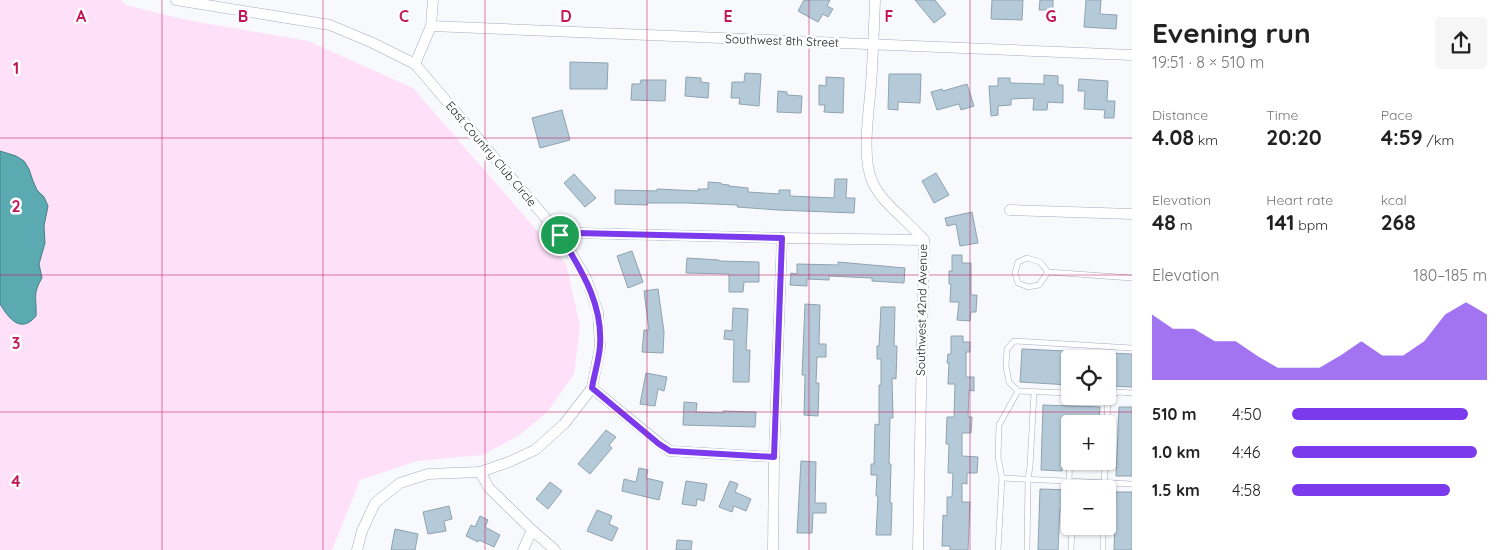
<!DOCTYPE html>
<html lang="en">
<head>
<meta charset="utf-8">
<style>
  body { margin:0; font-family:Quicksand,sans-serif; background:#f6f6f6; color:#222; height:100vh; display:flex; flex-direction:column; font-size:19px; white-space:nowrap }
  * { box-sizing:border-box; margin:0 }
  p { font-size:16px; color:#767676 }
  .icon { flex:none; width:28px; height:28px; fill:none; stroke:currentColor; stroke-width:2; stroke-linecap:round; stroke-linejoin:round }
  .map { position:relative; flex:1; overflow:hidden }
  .details { display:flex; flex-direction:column; background:#fff; width:375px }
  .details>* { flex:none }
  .buttons { position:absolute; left:1061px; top:350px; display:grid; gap:10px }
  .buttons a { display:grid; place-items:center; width:55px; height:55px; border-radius:5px; background:#fff; box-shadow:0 1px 4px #0004; font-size:25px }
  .pin { position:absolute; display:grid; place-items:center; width:42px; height:42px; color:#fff; margin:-21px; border:2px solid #fff; border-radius:50%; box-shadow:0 1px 5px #0007 }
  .round { display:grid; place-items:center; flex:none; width:52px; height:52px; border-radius:5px; background:#f6f6f6 }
  .summary { display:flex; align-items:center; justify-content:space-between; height:85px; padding:0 20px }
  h1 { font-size:28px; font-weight:800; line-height:38px }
  .stats { display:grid; grid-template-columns:repeat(3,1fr); gap:8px; height:85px; padding:5px 20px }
  .stats div { display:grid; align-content:center }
  .stats b { font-size:21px; font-weight:800 }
  .stats small { font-size:14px; font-weight:400 }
  .stats p { font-size:14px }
  .chart { height:140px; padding:10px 20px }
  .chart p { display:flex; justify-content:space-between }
  .chart svg { width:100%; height:90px; margin-top:5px; fill:#7c3aed; opacity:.7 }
  ul { padding:0 20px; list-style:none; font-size:16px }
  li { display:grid; grid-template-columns:80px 60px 1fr; align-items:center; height:38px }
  li i { height:12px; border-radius:6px; background:#7c3aed }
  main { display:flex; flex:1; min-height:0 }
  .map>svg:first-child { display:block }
  .green { fill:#fee0f8 }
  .water { fill:#5baab2; stroke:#467e86 }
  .building { fill:#b5cad8; stroke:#8fa2b0 }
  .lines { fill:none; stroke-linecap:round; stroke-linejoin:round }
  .lane-casing { stroke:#a5adc1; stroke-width:6 }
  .street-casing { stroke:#a5adc1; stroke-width:11 }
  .lane { stroke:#fff; stroke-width:5 }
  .street { stroke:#fff; stroke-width:10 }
  .route-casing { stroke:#fff; stroke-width:10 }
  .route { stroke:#7c3aed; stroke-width:6 }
  .grid { fill:none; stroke:#c2185b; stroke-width:1; stroke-opacity:0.55 }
  .labels { text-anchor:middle; stroke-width:5; stroke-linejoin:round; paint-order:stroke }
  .street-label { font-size:12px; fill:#14171e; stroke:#fff }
  .grid-label { font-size:16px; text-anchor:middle; font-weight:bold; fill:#c2185b; stroke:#fff; stroke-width:5; stroke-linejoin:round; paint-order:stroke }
</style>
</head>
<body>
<main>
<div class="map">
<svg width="1132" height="550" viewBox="0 0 1132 550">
  <rect width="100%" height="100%" fill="#f7f9fd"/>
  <polygon class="green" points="0,0 121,0 126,5 182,19 308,41 413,88 566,264 580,326 574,374 548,411 521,434 483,455 417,461 360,480 332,550 0,550"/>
  <path class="water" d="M0 151 16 156 24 161 29 169 33 181 37 190 44 197 48 206 44 226 45 243 39 264 42 278C32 295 37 298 36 316 21 334 9 319 0 304Z"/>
  <g class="building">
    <polygon points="804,0 830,0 827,6 833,9 828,17 823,14 818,22 798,11"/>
    <polygon points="915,0 935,0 946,14 934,23"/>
    <polygon points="992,0 1023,0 1022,20 991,19"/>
    <polygon points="1040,0 1053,0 1053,10 1039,10"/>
    <polygon points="1086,0 1101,0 1100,14 1117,15 1116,29 1084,27"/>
    <polygon points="570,62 608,63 607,89 570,89"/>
    <polygon points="745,73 761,74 759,106 739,104 740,98 731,98 732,82 744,82"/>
    <polygon points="889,74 921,74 920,103 898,102 898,110 888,109"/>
    <polygon points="1044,75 1058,76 1058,85 1063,85 1063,103 1048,102 1047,110 1033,110 1034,98 1011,99 1011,105 998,106 998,115 991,116 989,86 998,86 998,78 1010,78 1010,83 1044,84"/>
    <polygon points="686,77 701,78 701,82 709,83 708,98 685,96"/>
    <polygon points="826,77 844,78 843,113 824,112 825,105 819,105 819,85 826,86"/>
    <polygon points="1079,79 1108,81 1107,101 1115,101 1114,118 1104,118 1105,110 1084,109 1085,91 1078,91"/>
    <polygon points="641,80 666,80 665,101 631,100 632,84 640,84"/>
    <polygon points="967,84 974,106 961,110 959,104 937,110 931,92 942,89 943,91"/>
    <polygon points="778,91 787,92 787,95 802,96 801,113 777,112"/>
    <polygon points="562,110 570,140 540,148 532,118"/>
    <polygon points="936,173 949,195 934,203 922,181"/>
    <polygon points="574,174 596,198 585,207 564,183"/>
    <polygon points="835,179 847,179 846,198 855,198 854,213 778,210 737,207 738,205 688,203 648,203 647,205 615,204 615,190 657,191 657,189 698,191 698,189 708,189 708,182 721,183 721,184 729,185 729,186 748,188 748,192 779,194 779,190 790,190 790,196 834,198"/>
    <polygon points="972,212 978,243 960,246 956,224 947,226 945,218"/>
    <polygon points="632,251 643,282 628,288 617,256"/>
    <polygon points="952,255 962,255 962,263 971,263 971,295 977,295 976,312 971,312 970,321 957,320 959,302 950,302 951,284 949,284 949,271 952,271"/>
    <polygon points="687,258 719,260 719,261 759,262 759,282 744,282 743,292 729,292 729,274 686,273"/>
    <polygon points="838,262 905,268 904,283 872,281 872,278 829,276 829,280 807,279 807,286 790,285 791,273 797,274 797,264 838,265"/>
    <polygon points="658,289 664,332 663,353 642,352 644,330 649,330 644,291"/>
    <polygon points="805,304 820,305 819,344 826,344 826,357 817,357 816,383 819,383 818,416 804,415 805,375 802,375"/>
    <polygon points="881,307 895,307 894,346 897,346 896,379 892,378 893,418 890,418 889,464 891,464 890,503 892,503 891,535 876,535 878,496 876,496 877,475 871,475 871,464 874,464 875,424 879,425 879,385 881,385 881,359 877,359 877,346 879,346"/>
    <polygon points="733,308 748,309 746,350 750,350 749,382 733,382 734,340 724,339 725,330 732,331"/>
    <polygon points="951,336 963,336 963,342 970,342 970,352 966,352 966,377 974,377 974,391 969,390 968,417 972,417 971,433 962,433 962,456 978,457 977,473 967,473 967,484 962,483 962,502 970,502 968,550 950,550 950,546 942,546 943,515 947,516 947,497 952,497 953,473 948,473 949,444 946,444 947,417 954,417 955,384 948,384 949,363 947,363 948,354 951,354"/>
    <polygon points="1022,349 1087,352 1087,359 1070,359 1070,385 1020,382"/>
    <polygon points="1108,353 1132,354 1132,387 1108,386"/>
    <polygon points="646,373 667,377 664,391 658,389 655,406 640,404"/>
    <polygon points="684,402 697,403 696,412 723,413 723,411 756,412 755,427 683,425"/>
    <polygon points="1043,405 1100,407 1099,424 1070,424 1070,426 1064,426 1062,471 1041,470"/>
    <polygon points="1119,407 1132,407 1132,476 1116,476"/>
    <polygon points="606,430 616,437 609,445 612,448 590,474 578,464"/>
    <polygon points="801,461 816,462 815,503 826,503 826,513 813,513 812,533 797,533"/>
    <polygon points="639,468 648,470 646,478 663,482 659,500 622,491 624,479 636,482"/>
    <polygon points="686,481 707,484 704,501 697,499 696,506 682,504"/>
    <polygon points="730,481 738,484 735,492 751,499 746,511 734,506 732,512 719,507"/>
    <polygon points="550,482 562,491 548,509 536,499"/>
    <polygon points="1040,489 1070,490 1070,510 1060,509 1058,550 1038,550"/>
    <polygon points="1116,492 1132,492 1132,550 1114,550"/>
    <polygon points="449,506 452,519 444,521 446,531 428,534 423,512"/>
    <polygon points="597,510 612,516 609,524 618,528 612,541 587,531"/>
    <polygon points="480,516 488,520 485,527 500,535 494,547 479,540 478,542 466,536 471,525 475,527"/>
    <polygon points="395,529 418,534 415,550 391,550"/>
    <polygon points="677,540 692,541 691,550 676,550"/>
  </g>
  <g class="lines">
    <g class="lane-casing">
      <g id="lane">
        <polygon points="1027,258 1040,262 1048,272 1039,285 1028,287 1018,283 1015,273 1018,262"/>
        <polyline points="1048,272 1132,278"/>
        <polyline points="1018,391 1070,393"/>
        <polyline points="1108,395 1119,392 1132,393"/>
        <polyline points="1107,424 1108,395"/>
        <polyline points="1002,478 1132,484"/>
        <polyline points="1069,481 1070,453"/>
        <polyline points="1104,489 1105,461"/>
        <polyline points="998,550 1002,478 998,457 999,425 1018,391 1009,382 1006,366 1007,349 1014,341 1132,348"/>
        <polyline points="1027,550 1028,479 1030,466 1034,392"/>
        <polyline points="1071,550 1072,526"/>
        <polyline points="1103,550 1103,526"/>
      </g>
    </g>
    <g class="street-casing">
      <g id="street">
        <polyline points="176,0 330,25 373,43 415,64 560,235 586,278 598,312 600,347 592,388 564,424 535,450 509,462 480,472 428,474 400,483 375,503 362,531 357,550"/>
        <path d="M875 0C874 28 873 56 871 84 869 112 861 159 873 183 883 205 909 221 924 240L918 550"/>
        <polyline points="431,26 1132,55"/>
        <polyline points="415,64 431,26 433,0"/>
        <polyline points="1010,210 1132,214"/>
        <polyline points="560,235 577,233 782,238 924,240"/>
        <polyline points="592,388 659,443 670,451 774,457"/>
        <polyline points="480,472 489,488 532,530 555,550"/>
        <polyline points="523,550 532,530"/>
        <polyline points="773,550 774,457 782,238"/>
      </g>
    </g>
    <use href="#lane" class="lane"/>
    <use href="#street" class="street"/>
  </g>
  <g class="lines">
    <g class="route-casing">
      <path id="route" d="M577 233 782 238 774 457 670 451 659 444 592 388C594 375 599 360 600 346 603 303 581 270 560 235Z"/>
    </g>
    <use href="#route" class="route"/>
  </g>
  <path class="grid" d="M162 0V550M323 0V550M485 0V550M647 0V550M809 0V550M970 0V550M0 138H1132M0 275H1132M0 412H1132"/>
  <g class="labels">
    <g class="street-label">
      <text transform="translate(782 41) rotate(2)" y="4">Southwest 8th Street</text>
      <text transform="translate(491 154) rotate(50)" y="4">East Country Club Circle</text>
      <text transform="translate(922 310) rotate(-89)" y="4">Southwest 42nd Avenue</text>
    </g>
  </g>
  <g class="grid-label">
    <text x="81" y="22">A</text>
    <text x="243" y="22">B</text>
    <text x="404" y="22">C</text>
    <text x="566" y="22">D</text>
    <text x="728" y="22">E</text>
    <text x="889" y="22">F</text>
    <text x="1051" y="22">G</text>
    <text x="16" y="74">1</text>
    <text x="16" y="212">2</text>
    <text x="16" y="349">3</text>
    <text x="16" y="487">4</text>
  </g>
</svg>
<div class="buttons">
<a><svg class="icon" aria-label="locate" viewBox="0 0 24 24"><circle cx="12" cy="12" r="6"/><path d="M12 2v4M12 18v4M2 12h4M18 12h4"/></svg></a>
<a>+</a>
<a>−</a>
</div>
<div class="pin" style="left:560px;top:235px;background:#1e9e55"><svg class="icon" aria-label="arrive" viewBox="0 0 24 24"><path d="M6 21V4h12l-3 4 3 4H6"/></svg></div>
</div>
<section class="details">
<div class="summary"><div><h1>Evening run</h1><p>19:51 · 8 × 510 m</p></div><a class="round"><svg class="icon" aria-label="share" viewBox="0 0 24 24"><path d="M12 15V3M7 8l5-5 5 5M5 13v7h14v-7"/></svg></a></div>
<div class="stats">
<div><p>Distance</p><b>4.08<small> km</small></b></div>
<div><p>Time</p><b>20:20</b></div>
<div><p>Pace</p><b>4:59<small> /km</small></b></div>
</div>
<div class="stats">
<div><p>Elevation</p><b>48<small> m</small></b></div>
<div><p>Heart rate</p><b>141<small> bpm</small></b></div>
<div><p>kcal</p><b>268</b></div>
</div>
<div class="chart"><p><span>Elevation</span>180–185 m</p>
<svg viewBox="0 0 160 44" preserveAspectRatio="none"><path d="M0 44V12L10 19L20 19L30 25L40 25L50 32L60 38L70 38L80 38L90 32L100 25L110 32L120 32L130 25L140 12L150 6L160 12V44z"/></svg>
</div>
<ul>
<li><b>510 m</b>4:50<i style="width:90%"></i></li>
<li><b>1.0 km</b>4:46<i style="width:95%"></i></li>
<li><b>1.5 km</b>4:58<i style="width:81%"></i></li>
</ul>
</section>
</main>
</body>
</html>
